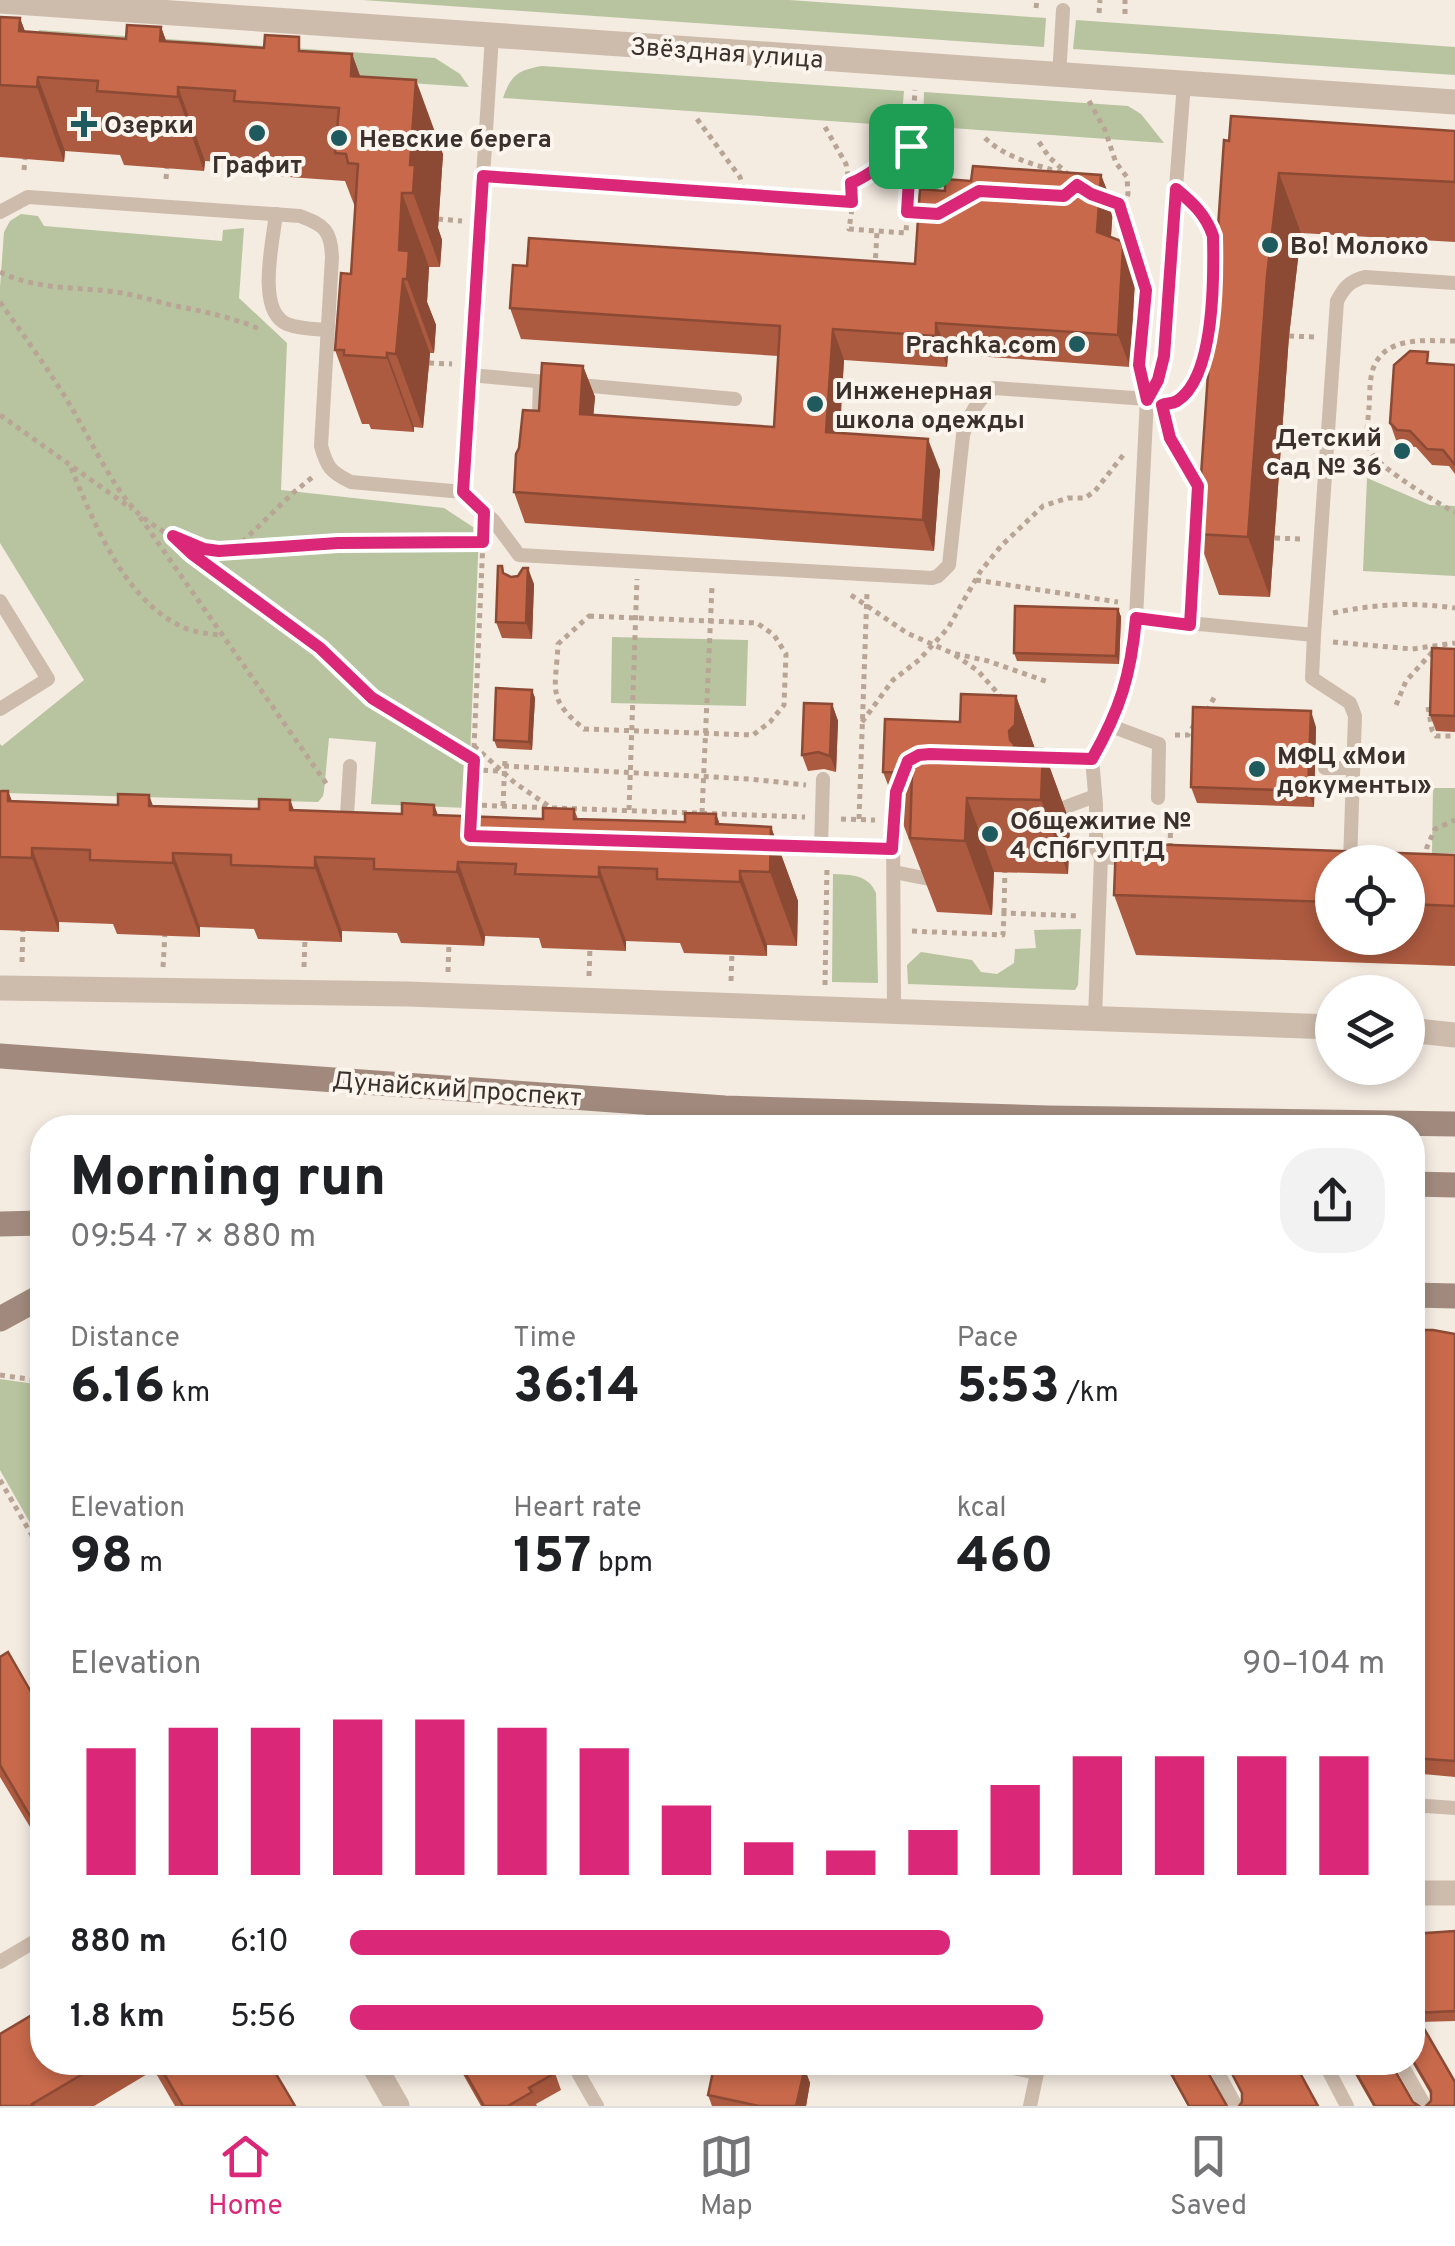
<!DOCTYPE html>
<html lang="en">
<head>
<meta charset="utf-8">
<style>
  body { margin:0; font-family:Overpass,sans-serif; background:#f2f2f2; color:#202124; height:100vh; display:flex; flex-direction:column; font-size:38px; white-space:nowrap }
  * { box-sizing:border-box; margin:0 }
  p { font-size:32px; color:#757577 }
  .icon { flex:none; width:55px; height:55px; fill:none; stroke:currentColor; stroke-width:2; stroke-linecap:round; stroke-linejoin:round }
  .map { position:relative; flex:1; overflow:hidden }
  .panel { position:absolute; left:30px; top:1115px; width:1395px; height:960px; display:flex; flex-direction:column; background:#fff; border-radius:40px; box-shadow:0 5px 15px #0003 }
  .panel>* { flex:none }
  .buttons { position:absolute; left:1315px; top:845px; display:grid; gap:20px }
  .buttons a { display:grid; place-items:center; width:110px; height:110px; border-radius:50%; background:#fff; box-shadow:0 5px 15px #0003; font-size:50px }
  .pin { position:absolute; display:grid; place-items:center; width:85px; height:85px; color:#fff; margin:-42px; border-radius:20px; box-shadow:0 5px 15px #0006 }
  .round { display:grid; place-items:center; flex:none; width:105px; height:105px; border-radius:40px; background:#f2f2f2 }
  .summary { display:flex; align-items:center; justify-content:space-between; height:170px; padding:0 40px }
  h1 { font-size:55px; font-weight:800; line-height:75px }
  .metrics { display:grid; grid-template-columns:repeat(3,1fr); gap:15px; height:170px; padding:10px 40px }
  .metrics div { display:grid; align-content:center }
  .metrics b { font-size:50px; font-weight:800 }
  .metrics small { font-size:28px; font-weight:400 }
  .metrics p { font-size:28px }
  .chart { height:280px; padding:20px 40px }
  .chart p { display:flex; justify-content:space-between }
  .chart svg { width:100%; height:180px; margin-top:10px; stroke:#db2777; stroke-width:6 }
  ul { padding:0 40px; list-style:none; font-size:32px }
  li { display:grid; grid-template-columns:160px 120px 1fr; align-items:center; height:75px }
  li i { height:25px; border-radius:12px; background:#db2777 }
  .dock { display:flex; justify-content:space-around; align-items:center; height:140px; border-top:2px solid #e0e0e0; background:#fff; font-size:28px; color:#757577 }
  .dock a { display:grid; justify-items:center; gap:5px }
  .dock .active { color:#db2777 }
  .map>svg:first-child { display:block }
  .green { fill:#b8c4a0 }
  .lines { fill:none; stroke-linecap:round; stroke-linejoin:round }
  .path { stroke:#b9a596; stroke-width:5; stroke-dasharray:5 5; stroke-linecap:butt }
  .service { stroke:#cdbbac; stroke-width:14 }
  .minor { stroke:#cdbbac; stroke-width:25 }
  .tertiary { stroke:#cdbbac; stroke-width:25 }
  .secondary { stroke:#a18a7d; stroke-width:25 }
  .wall { fill:#ac5a40; fill-rule:evenodd }
  .shaded-wall { fill:#8c4a34 }
  .building { fill:#c8694b; stroke:#8c4a34; stroke-width:2.5 }
  .route-casing { stroke:#fff; stroke-width:20 }
  .route { stroke:#db2777; stroke-width:12 }
  .poi-dot { fill:#1f5a5e; stroke:#fbf5ee; stroke-width:4 }
  .labels { text-anchor:middle; stroke-width:8; stroke-linejoin:round; paint-order:stroke }
  .street-label { font-size:25px; fill:#3b302b; stroke:#fbf5ee }
  .poi-label { font-size:25px; font-weight:bold; fill:#3b302b; stroke:#fbf5ee; text-anchor:start }
</style>
</head>
<body>
<div class="map">
<svg width="1455" height="2106" viewBox="0 0 1455 2106">
  <rect width="100%" height="100%" fill="#f4ebe1"/>
  <g class="green">
    <polygon points="363,0 789,0 1046,18 1044,47"/>
    <polygon points="1076,20 1455,47 1455,75 1073,49"/>
    <polygon points="39,30 435,58 460,74 469,87 37,58"/>
    <path d="M542 66 904 91 901 126 503 98C511 75 518 70 542 66Z"/>
    <polygon points="924,92 1128,106 1141,114 1164,143 923,126"/>
    <polygon points="21,214 38,216 44,226 222,241 223,230 244,228 239,298 287,343 281,490 444,508 479,531 468,808 371,804 376,742 329,738 324,791 323,796 318,802 5,793 0,789 0,744 2,746 84,680 0,543 0,287 4,232 10,221"/>
    <polygon points="1367,478 1430,505 1455,506 1455,576 1363,571"/>
    <polygon points="612,637 748,640 746,706 611,703"/>
    <polygon points="1433,788 1455,788 1455,853 1432,853"/>
    <path d="M833 874C851 875 868 874 876 893L878 983 832 982Z"/>
    <polygon points="1081,929 1078,985 1075,990 908,984 907,965 921,952 972,960 981,972 997,974 1014,963 1015,949 1036,948 1034,930"/>
    <polygon points="0,1379 42,1385 42,1544 0,1470"/>
  </g>
  <g class="lines">
    <g class="path">
      <polyline points="1036,8 1037,0"/>
      <polyline points="1099,13 1100,0"/>
      <polyline points="1125,14 1125,0"/>
      <polyline points="1089,101 1105,130 1116,163 1127,177 1128,194 1123,209"/>
      <polyline points="697,119 740,177 745,195"/>
      <polyline points="825,127 846,164 853,202"/>
      <path d="M985 138C1007 159 1037 165 1066 174"/>
      <polyline points="1039,142 1049,157 1071,177"/>
      <polyline points="24,170 25,159"/>
      <polyline points="501,178 853,202 849,229 906,233 915,90"/>
      <polyline points="166,179 167,168"/>
      <path d="M851 183C873 175 889 156 911 146"/>
      <polyline points="1109,201 1119,204 1146,289"/>
      <polyline points="438,219 462,221"/>
      <polyline points="1300,240 1305,241 1321,258"/>
      <polyline points="875,268 877,231"/>
      <path d="M0 272C35 289 70 287 107 291 131 293 153 301 176 306 205 312 232 317 259 329"/>
      <path d="M0 302C24 336 49 370 70 405 88 435 113 488 136 511 155 530 193 549 219 551L338 543 483 542"/>
      <polyline points="1289,336 1315,337"/>
      <path d="M1455 341C1426 341 1385 335 1373 369 1369 381 1370 396 1369 408 1368 423 1364 441 1372 454 1381 468 1439 505 1455 512"/>
      <polyline points="429,363 452,364"/>
      <path d="M1171 402C1181 399 1193 386 1199 376 1213 352 1214 267 1213 236L1208 221 1194 204"/>
      <polyline points="0,415 132,509"/>
      <polyline points="1168,431 1170,438 1198,486 1191,606"/>
      <polyline points="1281,437 1308,439"/>
      <path d="M71 468C95 525 127 607 190 630 200 633 210 634 221 635"/>
      <polyline points="140,517 328,786"/>
      <polyline points="1275,538 1301,539"/>
      <polyline points="176,539 330,656 372,698 474,760"/>
      <polyline points="235,549 293,493 315,475"/>
      <polyline points="976,580 1118,602"/>
      <polyline points="851,595 907,633 952,653 988,661 1048,682"/>
      <path d="M1333 613C1374 604 1413 602 1455 608"/>
      <path d="M589 616 757 623 774 635 786 654 784 705 770 722 753 735 584 729C546 698 556 689 558 644Z"/>
      <polyline points="1333,642 1412,649 1455,643"/>
      <polyline points="955,655 978,671 1002,698"/>
      <polyline points="1396,705 1406,681 1436,648"/>
      <polyline points="1428,707 1432,730 1436,736 1455,736"/>
      <polyline points="1207,711 1215,696"/>
      <polyline points="862,722 893,680 919,660 948,628 980,572 1001,546 1043,506 1068,498 1085,498 1095,491 1124,454"/>
      <polyline points="1175,735 1188,735 1194,725"/>
      <polyline points="474,746 515,783 550,807"/>
      <polyline points="504,766 750,779 806,785"/>
      <polyline points="473,770 500,771"/>
      <polyline points="472,805 805,817"/>
      <polyline points="503,806 505,759"/>
      <polyline points="629,810 637,579"/>
      <polyline points="702,813 712,586"/>
      <polyline points="471,818 483,540"/>
      <polyline points="841,819 875,820"/>
      <polyline points="859,819 867,592"/>
      <polyline points="1170,848 1171,814"/>
      <polyline points="1425,859 1427,847 1435,829 1455,820"/>
      <polyline points="1004,913 1005,866"/>
      <polyline points="912,931 1003,935 1004,913 1080,916"/>
      <polyline points="22,962 23,926"/>
      <polyline points="163,967 165,933"/>
      <polyline points="304,967 305,938"/>
      <polyline points="448,972 449,943"/>
      <polyline points="589,976 590,947"/>
      <polyline points="731,981 732,952"/>
      <polyline points="825,985 827,866"/>
      <polyline points="0,1375 42,1381"/>
      <polyline points="0,1480 42,1553"/>
    </g>
    <g class="service">
      <path d="M492 36 463 492 493 520 519 555 932 578 938 576 949 565 963 435C969 415 977 400 994 388L1147 399 1158 380 1163 356 1184 83"/>
      <polyline points="1059,76 1063,10"/>
      <path d="M0 212 28 197 300 216C324 225 331 230 332 257L321 446C327 467 330 472 351 482L463 492"/>
      <path d="M276 214C273 241 256 311 287 324 299 329 314 329 327 330"/>
      <polyline points="470,375 735,399"/>
      <path d="M1147 399 1136 618 1314 635 1337 301C1344 288 1349 281 1365 277L1455 283"/>
      <polyline points="536,420 539,415 540,382"/>
      <polyline points="0,601 48,679 0,709"/>
      <polyline points="1314,635 1312,678 1350,703 1355,716 1350,862"/>
      <polyline points="1111,726 1159,744 1158,798"/>
      <polyline points="1028,757 1092,759 1096,804 1096,849 1101,857"/>
      <path d="M1092 759C1120 710 1131 675 1136 618"/>
      <polyline points="1325,768 1353,768"/>
      <polyline points="1046,809 1063,808 1095,796"/>
      <polyline points="346,831 350,766"/>
      <polyline points="763,845 893,849"/>
      <polyline points="821,847 823,779"/>
      <polyline points="894,872 929,879"/>
      <polyline points="894,1013 893,821 898,789"/>
      <polyline points="1095,1018 1101,857 1132,859"/>
      <polyline points="1412,1805 1455,1808"/>
      <polyline points="0,1962 42,1937"/>
      <polyline points="572,2062 597,2106"/>
      <polyline points="984,2062 1037,2073 1039,2062"/>
      <polyline points="1212,2062 1236,2106"/>
      <polyline points="1324,2062 1347,2106"/>
      <polyline points="1400,2062 1425,2106"/>
      <polyline points="1030,2106 1037,2073"/>
    </g>
    <g class="minor">
      <polyline points="1412,1893 1455,1893"/>
      <polyline points="372,2062 397,2106"/>
    </g>
    <g class="tertiary">
      <polyline points="0,1 1455,102"/>
      <polyline points="0,988 407,994 1332,1027"/>
      <polyline points="1408,1030 1455,1035"/>
    </g>
    <g class="secondary">
      <polyline points="0,1056 725,1108 1048,1118 1455,1124"/>
      <polyline points="1412,1184 1455,1185"/>
      <polyline points="0,1224 42,1223"/>
      <polyline points="1412,1295 1455,1296"/>
      <polyline points="0,1319 42,1296"/>
    </g>
  </g>
  <g class="wall">
    <polygon points="0,17 20,18 25,32 126,39 161,27 166,41 352,54 360,76 443,154 438,228 442,240 440,267 429,267 427,302 436,325 434,353 430,353 423,428 414,427 414,432 371,429 369,424 362,424 335,350 351,274 355,207 345,181 261,175 257,164 205,161 204,171 124,165 120,155 65,151 64,162 0,157"/>
    <polygon points="1455,131 1455,242 1301,233 1289,336 1270,597 1219,595 1197,534 1224,140"/>
    <polygon points="1101,175 1113,206 1111,237 1135,279 1130,367 948,354 947,367 844,360 840,433 940,470 934,551 525,523 514,492 539,411 583,366 595,397 593,415 774,427 778,356 521,339 510,308 527,266 915,264 945,191 971,181"/>
    <polygon points="1432,364 1455,365 1455,474 1449,466 1432,465 1416,447 1402,446 1396,440 1390,423"/>
    <polygon points="511,577 534,584 532,639 502,638 496,622"/>
    <polygon points="1118,609 1121,617 1119,664 1017,661 1014,653"/>
    <polygon points="1455,649 1455,732 1436,731 1430,715"/>
    <polygon points="532,690 535,698 532,750 497,748 494,740"/>
    <polygon points="1016,696 1035,749 1043,749 1070,823 1068,874 994,872 992,915 937,912 883,772 960,722"/>
    <polygon points="832,704 838,721 836,772 824,769 808,771 802,755"/>
    <polygon points="1316,727 1314,807 1197,803 1191,787"/>
    <polygon points="0,791 8,791 12,801 153,806 259,809 290,800 294,810 402,814 434,805 438,815 543,819 574,809 578,819 685,822 716,814 720,825 771,827 798,901 797,946 767,945 767,956 684,953 680,943 626,941 626,951 542,948 539,938 485,936 484,946 401,943 397,933 342,931 342,942 258,939 254,929 200,927 200,937 117,934 113,924 59,922 59,932 0,930"/>
    <path d="M1116 843 1455 855V966L1136 955 1114 895ZM1332 862H1408V938H1332Z"/>
    <polygon points="1412,1330 1455,1334 1455,1777 1412,1773"/>
    <polygon points="0,1657 42,1711 42,1847 0,1777"/>
    <polygon points="1455,1931 1455,2021 1420,2022 1455,2082 1431,2101 1431,2095 1412,2062 1412,1934"/>
    <polygon points="42,2062 269,2062 295,2106 175,2106 154,2070 94,2106 0,2106"/>
    <polygon points="456,2062 549,2062 555,2073 561,2090 536,2104 537,2106 481,2106"/>
    <polygon points="1163,2062 1203,2062 1224,2104 1227,2106 1188,2106"/>
    <polygon points="1348,2062 1391,2062 1413,2102 1419,2106 1373,2106"/>
    <polygon points="807,2075 810,2083 806,2106 712,2106 708,2095"/>
  </g>
  <g class="shaded-wall">
    <polygon points="20,18 42,77 38,77 65,151 64,162 37,87 19,31"/>
    <polygon points="161,27 183,87 178,87 205,161 204,171 178,97 160,41"/>
    <polygon points="352,54 379,128 351,76"/>
    <polygon points="416,80 443,154 438,228 442,240 440,267 413,193 410,165"/>
    <polygon points="1279,173 1301,233 1289,336 1270,597 1248,537 1267,276"/>
    <polygon points="1101,175 1113,206 1109,263 1097,232"/>
    <polygon points="402,193 429,267 427,302 436,325 434,353 407,279 399,250"/>
    <polygon points="1121,241 1135,279 1130,367 1118,335"/>
    <polygon points="403,279 430,353 423,428 396,354"/>
    <polygon points="936,323 948,354 947,367 936,336"/>
    <polygon points="833,329 844,360 837,463 826,432"/>
    <polygon points="387,353 414,427 414,432 387,358"/>
    <polygon points="583,366 595,397 591,445 580,414"/>
    <polygon points="928,439 940,470 934,551 923,520"/>
    <polygon points="528,568 534,584 532,639 526,623"/>
    <polygon points="1118,609 1121,617 1119,664 1116,656"/>
    <polygon points="532,690 535,698 532,750 529,742"/>
    <polygon points="1016,696 1042,768 1043,749 1070,823 1068,874 1041,800 1010,740 1009,731"/>
    <polygon points="832,704 838,721 836,772 830,756"/>
    <polygon points="1311,711 1316,727 1314,807 1308,791"/>
    <polygon points="8,791 32,856 32,848 59,922 59,932 32,858 8,801"/>
    <polygon points="149,795 173,859 173,853 200,927 200,937 173,863 149,806"/>
    <polygon points="967,798 994,872 992,915 965,841"/>
    <polygon points="290,800 315,867 315,857 342,931 342,942 315,868 290,810"/>
    <polygon points="434,805 458,869 458,862 485,936 484,946 457,872 434,815"/>
    <polygon points="716,814 740,881 740,871 767,945 767,956 740,882 716,824"/>
    <polygon points="771,827 798,901 797,946 770,872"/>
    <polygon points="599,867 626,941 626,951 599,877"/>
    <polygon points="801,2062 810,2062 807,2075 810,2083 806,2106 796,2106"/>
  </g>
  <g class="building">
    <polygon points="0,17 20,18 19,31 126,39 127,25 161,27 160,41 208,44 264,48 265,35 299,37 299,51 352,54 351,76 416,80 410,165 415,165 413,193 402,193 399,250 409,251 407,279 403,279 396,354 387,353 387,358 344,355 344,350 335,350 341,273 351,274 358,164 348,163 346,154 335,153 339,108 234,101 235,91 178,87 178,97 97,91 98,81 38,77 37,87 0,85"/>
    <polygon points="1231,116 1455,131 1455,182 1279,173 1267,276 1248,537 1197,534 1224,140 1229,141"/>
    <polygon points="973,166 1101,175 1097,232 1121,241 1123,248 1118,335 936,323 936,336 833,329 826,432 928,439 923,520 514,492 516,454 519,448 523,410 539,411 542,363 583,366 580,414 774,427 780,326 510,308 513,265 527,266 529,238 915,264 920,189 945,191 945,179 971,181"/>
    <polygon points="1410,351 1428,352 1427,363 1455,365 1455,465 1443,450 1427,449 1410,431 1397,430 1390,423 1394,365"/>
    <polygon points="498,566 502,566 503,573 511,577 518,576 523,568 528,568 526,623 496,622"/>
    <polygon points="1015,606 1118,609 1116,656 1014,653"/>
    <polygon points="1432,648 1455,649 1455,716 1430,715"/>
    <polygon points="496,688 532,690 529,742 494,740"/>
    <polygon points="961,694 1016,696 1015,725 1009,731 1010,740 1014,744 1014,748 1043,749 1041,800 967,798 965,841 910,838 912,773 883,772 885,719 960,722"/>
    <polygon points="804,703 832,704 830,756 818,752 802,755"/>
    <polygon points="1193,707 1311,711 1308,791 1191,787"/>
    <polygon points="0,791 8,791 8,801 118,805 118,794 149,795 149,806 259,809 259,799 290,800 290,810 402,814 402,803 434,805 434,815 543,819 543,808 574,809 574,819 685,822 685,813 716,814 716,824 771,827 770,872 740,871 740,882 657,879 657,869 599,867 599,877 515,874 516,864 458,862 457,872 374,869 374,859 315,857 315,868 231,865 231,855 173,853 173,863 90,860 90,850 32,848 32,858 0,857"/>
    <polygon points="1116,843 1455,855 1455,906 1408,904 1408,862 1332,862 1332,902 1114,895"/>
    <polygon points="1412,1330 1433,1330 1455,1334 1455,1761 1412,1758"/>
    <polygon points="8,1652 42,1711 42,1809 30,1816 0,1765 0,1657"/>
    <polygon points="1455,1931 1455,2011 1415,2013 1455,2082 1455,2106 1426,2106 1431,2101 1431,2091 1412,2059 1412,1934"/>
    <polygon points="42,2009 42,2062 103,2062 32,2104 34,2106 0,2106 0,2034"/>
    <polygon points="157,2062 269,2062 295,2106 183,2106"/>
    <polygon points="459,2062 549,2062 555,2073 529,2088 532,2092 508,2106 484,2106"/>
    <polygon points="715,2062 801,2062 800,2066 805,2067 796,2106 759,2106 708,2095"/>
    <polygon points="1165,2062 1202,2062 1227,2106 1189,2106"/>
    <polygon points="1226,2062 1294,2062 1318,2106 1239,2106 1242,2102 1242,2093"/>
    <polygon points="1350,2062 1390,2062 1413,2102 1419,2106 1375,2106"/>
  </g>
  <g class="lines">
    <g class="route-casing">
      <path id="route" d="M911 146 907 212 938 214 979 191 1064 196 1077 185 1091 194 1119 204 1146 290 1139 365 1147 400 1158 380 1164 356 1176 189C1193 203 1206 215 1213 236 1214 277 1215 377 1177 401 1172 404 1167 403 1162 405L1170 438 1198 486 1190 625 1136 618C1131 675 1120 710 1092 759L930 754 919 755 908 761 896 792 892 849 470 836 474 760 372 698 320 648 192 554 173 536 204 549 219 551 338 543 483 542 484 512 463 492 483 176 852 202 851 183C873 175 889 156 911 146Z"/>
    </g>
    <use href="#route" class="route"/>
  </g>
  <g class="poi-dot">
    <path d="M79 109h10v10h10v10h-10v10h-10v-10h-10v-10h10z"/>
    <circle cx="257" cy="133" r="10"/>
    <circle cx="339" cy="138" r="10"/>
    <circle cx="1270" cy="245" r="10"/>
    <circle cx="1077" cy="344" r="10"/>
    <circle cx="815" cy="404" r="10"/>
    <circle cx="1402" cy="451" r="10"/>
    <circle cx="1257" cy="769" r="10"/>
    <circle cx="990" cy="834" r="10"/>
  </g>
  <g class="labels">
    <g class="street-label">
      <text transform="translate(727 52) rotate(4)" y="9">Звёздная улица</text>
      <text transform="translate(457 1088) rotate(4)" y="9">Дунайский проспект</text>
    </g>
    <g class="poi-label">
      <text x="104" y="133">Озерки</text>
      <text x="359" y="147">Невские берега</text>
      <text x="257" y="173" text-anchor="middle">Графит</text>
      <text x="1290" y="254">Во! Молоко</text>
      <text x="1057" y="353" text-anchor="end">Prachka.com</text>
      <text x="835" y="399">Инженерная<tspan x="835" dy="29">школа одежды</tspan></text>
      <text x="1382" y="446" text-anchor="end">Детский<tspan x="1382" dy="29">сад № 36</tspan></text>
      <text x="1277" y="764">МФЦ «Мои<tspan x="1277" dy="29">документы»</tspan></text>
      <text x="1010" y="829">Общежитие №<tspan x="1010" dy="29">4 СПбГУПТД</tspan></text>
    </g>
  </g>
</svg>
<div class="buttons">
<a><svg class="icon" aria-label="locate" viewBox="0 0 24 24"><circle cx="12" cy="12" r="6"/><path d="M12 2v4M12 18v4M2 12h4M18 12h4"/></svg></a>
<a><svg class="icon" aria-label="layers" viewBox="0 0 24 24"><path d="M12 4l9 5-9 5-9-5zM3 14l9 5 9-5"/></svg></a>
</div>
<div class="pin" style="left:911px;top:146px;background:#1e9e55"><svg class="icon" aria-label="arrive" viewBox="0 0 24 24"><path d="M6 21V4h12l-3 4 3 4H6"/></svg></div>
<section class="panel">
<div class="summary"><div><h1>Morning run</h1><p>09:54 · 7 × 880 m</p></div><a class="round"><svg class="icon" aria-label="share" viewBox="0 0 24 24"><path d="M12 15V3M7 8l5-5 5 5M5 13v7h14v-7"/></svg></a></div>
<div class="metrics">
<div><p>Distance</p><b>6.16<small> km</small></b></div>
<div><p>Time</p><b>36:14</b></div>
<div><p>Pace</p><b>5:53<small> /km</small></b></div>
</div>
<div class="metrics">
<div><p>Elevation</p><b>98<small> m</small></b></div>
<div><p>Heart rate</p><b>157<small> bpm</small></b></div>
<div><p>kcal</p><b>460</b></div>
</div>
<div class="chart"><p><span>Elevation</span>90–104 m</p>
<svg viewBox="0 0 160 44" preserveAspectRatio="none"><path d="M5 44V13M15 44V8M25 44V8M35 44V6M45 44V6M55 44V8M65 44V13M75 44V27M85 44V36M95 44V38M105 44V33M115 44V22M125 44V15M135 44V15M145 44V15M155 44V15"/></svg>
</div>
<ul>
<li><b>880 m</b>6:10<i style="width:58%"></i></li>
<li><b>1.8 km</b>5:56<i style="width:67%"></i></li>
</ul>
</section>
</div>
<nav class="dock">
<a class="active"><svg class="icon" aria-label="home" viewBox="0 0 24 24"><path d="M3 11l9-7 9 7M6 9v11h12V9"/></svg>Home</a>
<a><svg class="icon" aria-label="map" viewBox="0 0 24 24"><path d="M3 6l6-2 6 2 6-2v14l-6 2-6-2-6 2zM9 4v14M15 6v14"/></svg>Map</a>
<a><svg class="icon" aria-label="saved" viewBox="0 0 24 24"><path d="M7 4h10v16l-5-4-5 4z"/></svg>Saved</a>
</nav>
</body>
</html>
